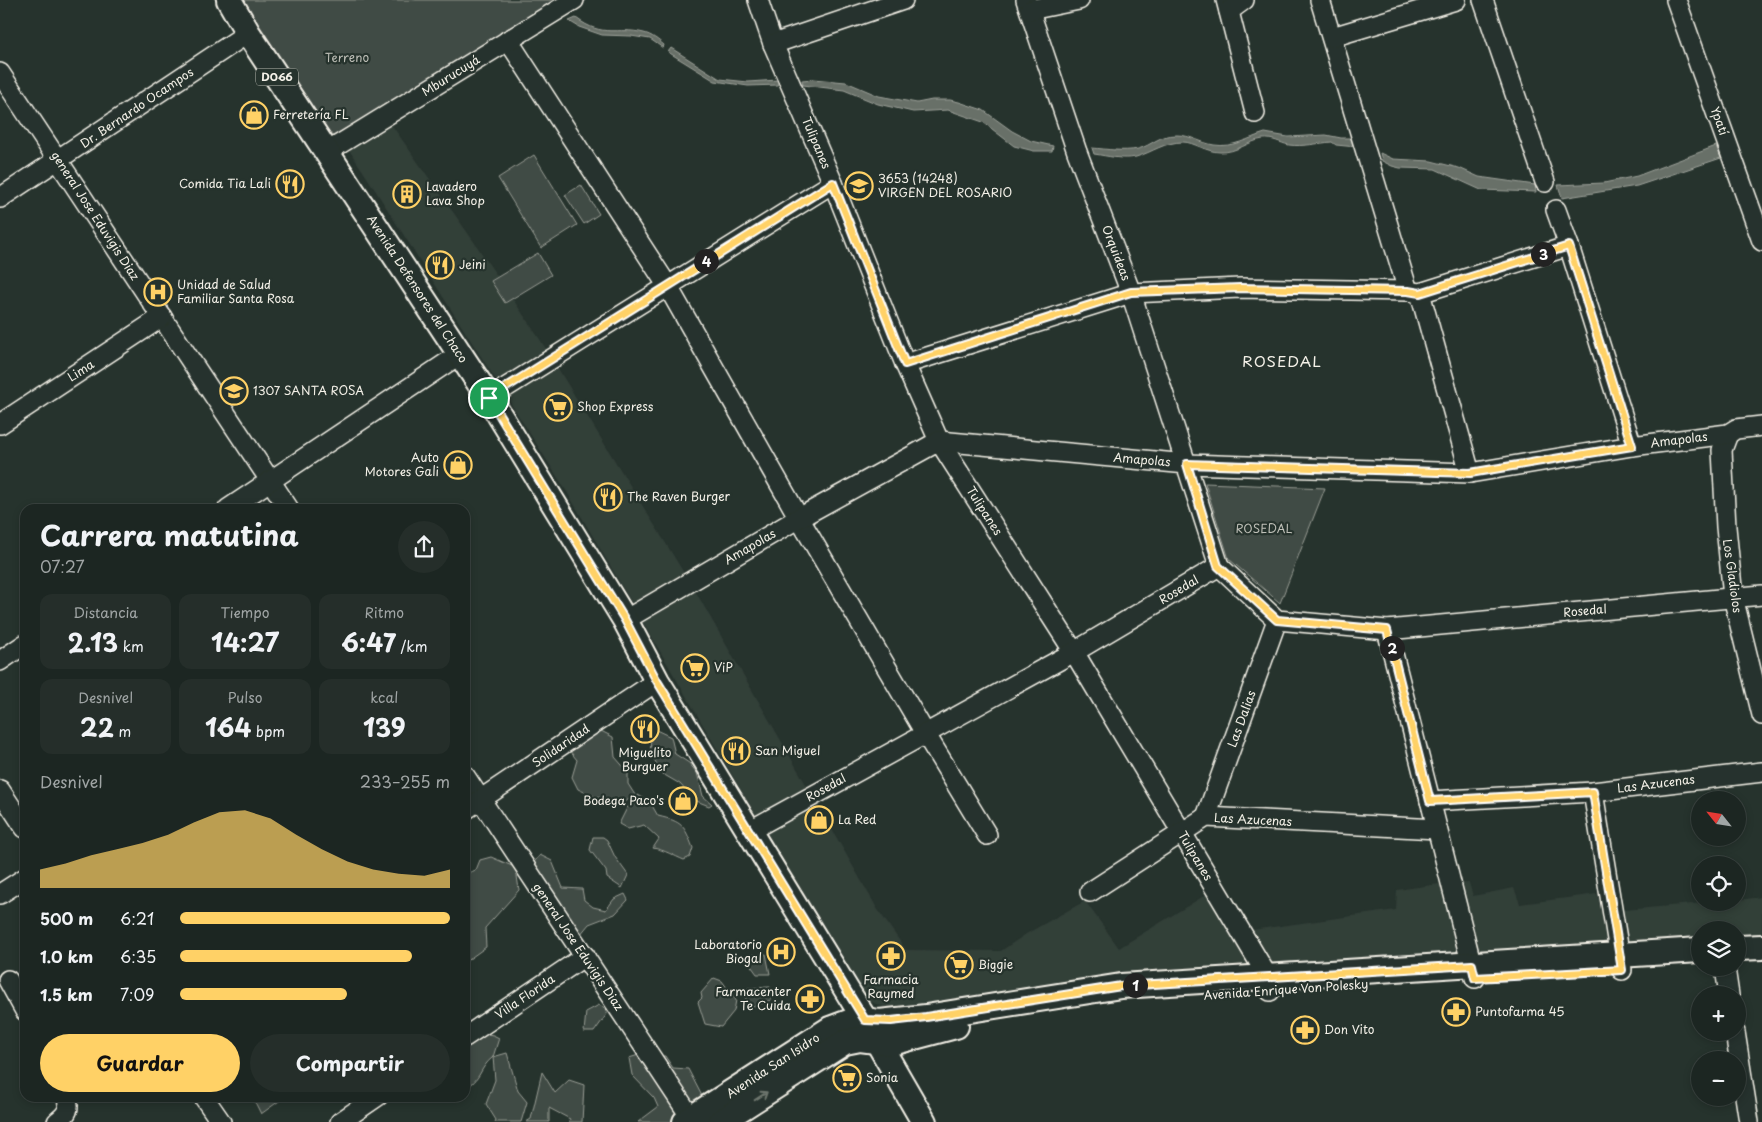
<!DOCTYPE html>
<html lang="es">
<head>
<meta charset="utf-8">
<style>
  body { margin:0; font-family:"Playpen Sans",sans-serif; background:#252e2a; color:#f1f3f6; height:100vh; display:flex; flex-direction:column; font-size:19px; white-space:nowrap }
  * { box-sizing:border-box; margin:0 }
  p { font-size:16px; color:#a0a5a5 }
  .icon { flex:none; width:28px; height:28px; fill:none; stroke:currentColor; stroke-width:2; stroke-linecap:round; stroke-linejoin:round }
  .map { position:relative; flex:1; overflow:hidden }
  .panel { position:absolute; left:20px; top:504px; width:450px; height:598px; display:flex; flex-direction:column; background:#1c2622; border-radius:15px; box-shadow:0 2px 8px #0003,0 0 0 1px #3a4340 }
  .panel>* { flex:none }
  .needle { width:32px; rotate:300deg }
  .fabs { position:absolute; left:1691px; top:791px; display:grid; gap:10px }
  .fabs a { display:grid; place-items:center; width:55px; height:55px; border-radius:50%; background:#1c2622; box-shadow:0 2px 8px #0003,0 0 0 1px #3a4340; font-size:25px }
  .pin { position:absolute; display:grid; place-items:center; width:42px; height:42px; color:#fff; margin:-21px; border:2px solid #fff; border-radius:50%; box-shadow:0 1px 5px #0007 }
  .km { position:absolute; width:25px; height:25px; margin:-12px; border-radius:50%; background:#222; color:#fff; font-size:14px; line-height:25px; text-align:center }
  .round { display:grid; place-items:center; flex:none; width:52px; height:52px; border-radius:26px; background:#252e2a }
  .overview { display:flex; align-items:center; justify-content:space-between; height:85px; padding:0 20px }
  h1 { font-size:28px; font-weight:700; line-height:38px }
  .metrics { display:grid; grid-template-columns:repeat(3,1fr); gap:8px; height:85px; padding:5px 20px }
  .metrics div { display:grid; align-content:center; border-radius:12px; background:#252e2a; text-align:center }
  .metrics b { font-size:25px; font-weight:700 }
  .metrics small { font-size:14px; font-weight:400 }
  .metrics p { font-size:14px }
  .chart { height:140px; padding:10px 20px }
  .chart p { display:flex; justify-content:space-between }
  .chart svg { width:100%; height:90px; margin-top:5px; fill:#ffd166; opacity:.7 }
  .cta { display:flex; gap:10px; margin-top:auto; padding:10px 20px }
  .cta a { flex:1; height:58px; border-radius:30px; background:#ffd166; color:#111; font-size:20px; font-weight:700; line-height:58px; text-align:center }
  .cta a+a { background:#252e2a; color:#f1f3f6 }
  ul { padding:0 20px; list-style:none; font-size:16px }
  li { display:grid; grid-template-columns:80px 60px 1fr; align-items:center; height:38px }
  li i { height:12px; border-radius:6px; background:#ffd166 }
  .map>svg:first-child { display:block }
  .built { fill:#333f39 }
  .green { fill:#414b45; stroke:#9a9e96 }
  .water { fill:#676f68; stroke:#9fa39b }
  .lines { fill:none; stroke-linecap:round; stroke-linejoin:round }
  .minor-casing { stroke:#f4f1e8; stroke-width:22 }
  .major-casing { stroke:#f4f1e8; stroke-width:28 }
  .minor { stroke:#26332d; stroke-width:19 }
  .major { stroke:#26332d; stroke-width:24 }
  .oneway { stroke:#6e766e }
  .route-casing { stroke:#fff; stroke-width:10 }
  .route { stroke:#ffd166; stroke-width:6 }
  .labels { text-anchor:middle; stroke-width:4.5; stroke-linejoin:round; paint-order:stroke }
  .shield { fill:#26332d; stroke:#b6b8b0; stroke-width:1 }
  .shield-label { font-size:11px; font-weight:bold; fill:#f4f1e8 }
  .park-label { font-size:12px; fill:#bebfb7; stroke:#26332d }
  .street-label { font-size:12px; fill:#f4f1e8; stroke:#26332d }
  .poi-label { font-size:12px; fill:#f4f1e8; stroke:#26332d; text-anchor:start }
  .quarter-label { font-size:15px; letter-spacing:1px; fill:#f4f1e8; stroke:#26332d }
</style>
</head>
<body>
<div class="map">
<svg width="1762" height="1122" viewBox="0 0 1762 1122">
  <rect width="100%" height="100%" fill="#26332d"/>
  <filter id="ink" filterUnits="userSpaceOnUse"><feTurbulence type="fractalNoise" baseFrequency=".02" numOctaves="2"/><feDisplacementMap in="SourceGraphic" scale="10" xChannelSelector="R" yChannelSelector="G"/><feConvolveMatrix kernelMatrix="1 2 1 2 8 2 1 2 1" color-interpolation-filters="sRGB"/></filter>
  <g filter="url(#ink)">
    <polygon class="built" points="251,0 385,104 391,124 472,239 541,341 697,594 878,910 906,950 1001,951 1026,934 1085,901 1119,948 1212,891 1237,932 1396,910 1397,890 1439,884 1469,883 1473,896 1514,888 1520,904 1597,894 1602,912 1704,903 1738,902 1738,900 1762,897 1762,942 1738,943 1738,930 1700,930 1700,945 1020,992 915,1006 884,1007 863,999 567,492 370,182"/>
    <g class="green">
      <polygon points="229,0 564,0 328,139"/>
      <polygon points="534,155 577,225 541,248 498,178"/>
      <polygon points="581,185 599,214 584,224 565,195"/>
      <polygon points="538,253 551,275 505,303 491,281"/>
      <polygon points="1205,483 1325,488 1280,603 1229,559"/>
      <polygon points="583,729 601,731 613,737 615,757 628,772 628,784 635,795 622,804 593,796 578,789 572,777 577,760 565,745"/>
      <path d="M654 729 671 737 675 754 689 763 697 773 703 796 712 804 709 806 694 800 680 784 661 773C659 766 654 761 652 754 649 746 651 737 654 729Z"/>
      <path d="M638 795 650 802 658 816C683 822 684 825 693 848L690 857 684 860C674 856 665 850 653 848L659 839 644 825 628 829 619 824 627 808Z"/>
      <polygon points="593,837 603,837 607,840 615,857 628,875 622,888 607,878 606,871 590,850"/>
      <polygon points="540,855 552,861 563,888 582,889 584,900 593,907 606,910 614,899 625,894 628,900 615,914 589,924 580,935 560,901 543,888 530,867"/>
      <polygon points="491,857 512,866 516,869 519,890 485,928 486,947 465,962 465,939 468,934 465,932 465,874 476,870 480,860"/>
      <polygon points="766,954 770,974 757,974 749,963 750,955"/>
      <polygon points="714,978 722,981 736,1000 734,1011 721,1027 705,1024 698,1002 702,998 701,993"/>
      <polygon points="770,987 771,1000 752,1007 743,995 748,988"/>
      <polygon points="599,1005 607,1009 607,1014 594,1032 584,1032 586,1012"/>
      <path d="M488 1034 493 1035 499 1038 493 1057 507 1053 518 1091 527 1102 521 1122H495L496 1120 486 1104 495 1080 493 1057C478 1069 482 1080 465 1088V1045Z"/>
      <polygon points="642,1054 679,1114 672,1122 638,1122 658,1107 654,1098 632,1075 629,1058"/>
      <polygon points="659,1056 665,1056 673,1068 688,1069 702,1096 714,1101 692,1111"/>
      <polygon points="542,1072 555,1093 569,1080 584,1085 582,1122 569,1122 570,1119 549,1108 549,1122 526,1122 531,1119"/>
      <polygon points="252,1096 286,1096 261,1114"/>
    </g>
    <g class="water">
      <path d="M576 18C604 39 616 26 644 33 652 35 658 40 664 45L663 48 650 39 631 36 602 35 579 27 569 21Z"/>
      <polygon points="671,48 720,79 748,82 778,80 778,85 748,86 715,81 668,52"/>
      <polygon points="813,79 846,82 879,96 917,103 932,100 950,100 959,102 983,110 1012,131 1031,141 1053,146 1052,151 1034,151 1014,146 983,122 948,110 913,112 878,104 844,90 803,85 802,80"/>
      <path d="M1265 133 1288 137 1326 135 1341 138H1353L1356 147 1336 145 1332 142C1318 143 1303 147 1289 145 1280 143 1273 138 1263 139 1248 141 1237 153 1220 152 1206 152 1194 142 1183 142 1164 142 1153 152 1136 157 1122 160 1108 156 1094 154L1092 148C1107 149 1123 152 1138 149 1153 145 1158 135 1177 135 1190 135 1201 143 1214 145 1233 148 1248 138 1265 133Z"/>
      <polygon points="1716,146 1721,158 1637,186 1562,198 1558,185 1604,183 1637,176"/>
      <polygon points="1380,153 1393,159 1431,161 1459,168 1479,177 1535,185 1536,192 1481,190 1435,169 1400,168 1392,166 1382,161"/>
    </g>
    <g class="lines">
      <g class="minor-casing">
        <g id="minor">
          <polyline points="758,0 773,44 833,183 905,364 939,441 1074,652 1268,977 1270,991"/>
          <polyline points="1026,0 1077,152 1131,293 1219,566"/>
          <polyline points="1226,0 1255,113"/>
          <polyline points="1320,0 1408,291"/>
          <polyline points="1483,0 1545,182"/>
          <polyline points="1676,0 1762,241"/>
          <polyline points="1030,10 1079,0"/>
          <polyline points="1229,11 1244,0"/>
          <polyline points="1332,37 1456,0"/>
          <polyline points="508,40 667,285 799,518 925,733 987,835"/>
          <polyline points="773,44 903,0"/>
          <polyline points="0,73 289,509"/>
          <polyline points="327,152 574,0"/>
          <polyline points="0,198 248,33"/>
          <polyline points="1556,210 1569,246 1632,446"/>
          <polyline points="1420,293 1470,473"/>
          <polyline points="905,364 1131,293 1240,288 1408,291 1420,293 1569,246"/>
          <polyline points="489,398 833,183"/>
          <polyline points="0,424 162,317"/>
          <polyline points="1728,434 1722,450 1726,527 1733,597 1762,715"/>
          <polyline points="228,509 460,354"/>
          <polyline points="1219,566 1277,620 1387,630 1762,595"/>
          <polyline points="625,620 799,518 939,441 1187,464 1470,473 1632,446 1728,434 1736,429 1762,426"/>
          <polyline points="1387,630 1475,978"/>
          <polyline points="0,661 25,644"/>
          <polyline points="465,776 694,1122"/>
          <polyline points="0,790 25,828"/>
          <polyline points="1593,792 1622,970"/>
          <polyline points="1430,801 1593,792 1762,772"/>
          <polyline points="465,810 657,681"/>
          <polyline points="1206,817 1277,620"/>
          <polyline points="749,831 1074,652 1219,566"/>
          <polyline points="1090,892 1206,817 1437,829"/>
          <polyline points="0,894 25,878"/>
          <polyline points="1725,968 1729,995"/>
          <polyline points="8,980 25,1011"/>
          <polyline points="1735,1032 1749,1122"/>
          <polyline points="465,1037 585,956"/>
          <polyline points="203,1096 221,1122"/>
          <path d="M57 1122C67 1114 71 1109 66 1096"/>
          <polyline points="340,1122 378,1096"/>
        </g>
      </g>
      <g class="major-casing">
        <g id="major">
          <polyline points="229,0 248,33 489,398 625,620 657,681 865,1020 924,1122"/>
          <polyline points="1738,948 1762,947"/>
          <polyline points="685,1122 830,1029 857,1019 879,1022 926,1017 1121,986 1700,950"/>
          <polyline points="720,1122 845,1042 860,1039 892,1043 956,1026"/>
        </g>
      </g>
      <use href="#minor" class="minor"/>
      <use href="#major" class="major"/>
    </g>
    <defs><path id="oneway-shaft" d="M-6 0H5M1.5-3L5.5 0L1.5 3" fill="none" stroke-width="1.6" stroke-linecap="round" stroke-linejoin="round" transform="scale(1.25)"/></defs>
    <use class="oneway" href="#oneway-shaft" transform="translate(761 1096) rotate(-33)"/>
  </g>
  <g class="lines" filter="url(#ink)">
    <g class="route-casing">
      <polygon id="route" points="833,183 905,364 1131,292 1240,288 1408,291 1420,293 1569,246 1632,446 1470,473 1187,464 1218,566 1277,620 1387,630 1430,801 1593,792 1622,970 1475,978 1472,965 1121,986 926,1017 891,1021 865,1020 657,681 625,620 489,398"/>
    </g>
    <use href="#route" class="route"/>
  </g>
  <defs>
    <g id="shop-ring" transform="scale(1.4375)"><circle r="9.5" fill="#26332d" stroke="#ffd166" stroke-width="1.5"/><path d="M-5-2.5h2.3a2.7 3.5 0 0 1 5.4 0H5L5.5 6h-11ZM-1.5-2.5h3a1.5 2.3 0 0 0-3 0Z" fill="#ffd166"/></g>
    <g id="restaurant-ring" transform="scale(1.4375)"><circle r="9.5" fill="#26332d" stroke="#ffd166" stroke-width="1.5"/><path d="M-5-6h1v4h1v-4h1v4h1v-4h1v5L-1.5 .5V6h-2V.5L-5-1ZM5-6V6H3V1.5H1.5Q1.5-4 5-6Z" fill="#ffd166"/></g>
    <g id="school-ring" transform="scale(1.4375)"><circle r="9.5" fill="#26332d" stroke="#ffd166" stroke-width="1.5"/><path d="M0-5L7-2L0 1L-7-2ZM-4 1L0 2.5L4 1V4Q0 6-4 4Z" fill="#ffd166"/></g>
    <g id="building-ring" transform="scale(1.4375)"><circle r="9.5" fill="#26332d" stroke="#ffd166" stroke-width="1.5"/><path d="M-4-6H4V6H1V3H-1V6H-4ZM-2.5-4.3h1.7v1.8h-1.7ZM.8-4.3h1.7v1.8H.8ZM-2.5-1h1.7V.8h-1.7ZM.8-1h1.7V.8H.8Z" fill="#ffd166"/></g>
    <g id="hospital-ring" transform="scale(1.4375)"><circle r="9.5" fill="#26332d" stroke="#ffd166" stroke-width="1.5"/><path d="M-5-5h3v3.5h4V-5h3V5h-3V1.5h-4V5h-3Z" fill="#ffd166"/></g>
    <g id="supermarket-ring" transform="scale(1.4375)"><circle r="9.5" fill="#26332d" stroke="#ffd166" stroke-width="1.5"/><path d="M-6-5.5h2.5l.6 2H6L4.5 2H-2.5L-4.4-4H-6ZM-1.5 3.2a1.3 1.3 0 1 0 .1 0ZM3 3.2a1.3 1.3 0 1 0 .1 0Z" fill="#ffd166"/></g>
    <g id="pharmacy-ring" transform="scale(1.4375)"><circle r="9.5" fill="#26332d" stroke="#ffd166" stroke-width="1.5"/><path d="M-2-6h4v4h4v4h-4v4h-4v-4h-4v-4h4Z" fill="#ffd166"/></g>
  </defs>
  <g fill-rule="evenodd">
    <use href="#shop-ring" x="254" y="115"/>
    <use href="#restaurant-ring" x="290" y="184"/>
    <use href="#school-ring" x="859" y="186"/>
    <use href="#building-ring" x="407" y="194"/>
    <use href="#restaurant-ring" x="440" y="265"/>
    <use href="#hospital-ring" x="158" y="292"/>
    <use href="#school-ring" x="234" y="391"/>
    <use href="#supermarket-ring" x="558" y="407"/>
    <use href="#shop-ring" x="458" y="465"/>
    <use href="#restaurant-ring" x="608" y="497"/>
    <use href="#supermarket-ring" x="695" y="668"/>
    <use href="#restaurant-ring" x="645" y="729"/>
    <use href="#restaurant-ring" x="736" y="751"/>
    <use href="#shop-ring" x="683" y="801"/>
    <use href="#shop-ring" x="819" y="820"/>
    <use href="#hospital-ring" x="781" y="952"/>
    <use href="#pharmacy-ring" x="891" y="956"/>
    <use href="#supermarket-ring" x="959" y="965"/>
    <use href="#pharmacy-ring" x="810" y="999"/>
    <use href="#pharmacy-ring" x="1456" y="1012"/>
    <use href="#pharmacy-ring" x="1305" y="1030"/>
    <use href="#supermarket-ring" x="847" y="1078"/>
  </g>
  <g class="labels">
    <rect class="shield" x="256" y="68.5" width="42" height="17" rx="4"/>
    <g class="shield-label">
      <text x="277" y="81">D066</text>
    </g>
    <g class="park-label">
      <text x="347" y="62">Terreno</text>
      <text x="1264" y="533">ROSEDAL</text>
    </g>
    <g class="street-label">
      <text transform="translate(451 76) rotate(-32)" y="4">Mburucuyá</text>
      <text transform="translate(137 108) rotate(-34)" y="4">Dr. Bernardo Ocampos</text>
      <text transform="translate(1719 121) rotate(70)" y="4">Ypatí</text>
      <text transform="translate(816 143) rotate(67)" y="4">Tulipanes</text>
      <text transform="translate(95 216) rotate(57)" y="4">general Jose Eduvigis Diaz</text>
      <text transform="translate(1116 253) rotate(69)" y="4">Orquideas</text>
      <text transform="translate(417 289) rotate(57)" y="4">Avenida Defensores del Chaco</text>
      <text transform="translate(81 371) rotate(-33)" y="4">Lima</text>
      <text transform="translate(1679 440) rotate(-7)" y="4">Amapolas</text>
      <text transform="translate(1142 460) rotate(5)" y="4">Amapolas</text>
      <text transform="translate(984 511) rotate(57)" y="4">Tulipanes</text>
      <text transform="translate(750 547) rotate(-30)" y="4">Amapolas</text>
      <text transform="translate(1732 576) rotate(82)" y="4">Los Gladiolos</text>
      <text transform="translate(1179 590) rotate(-31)" y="4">Rosedal</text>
      <text transform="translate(1585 611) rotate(-5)" y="4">Rosedal</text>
      <text transform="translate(1242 719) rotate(-70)" y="4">Las Dalias</text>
      <text transform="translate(561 746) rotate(-34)" y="4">Solidaridad</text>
      <text transform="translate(1656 784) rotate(-7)" y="4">Las Azucenas</text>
      <text transform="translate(826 788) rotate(-29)" y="4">Rosedal</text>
      <text transform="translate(1253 820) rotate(3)" y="4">Las Azucenas</text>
      <text transform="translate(1195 856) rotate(59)" y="4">Tulipanes</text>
      <text transform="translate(578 947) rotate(56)" y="4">general Jose Eduvigis Diaz</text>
      <text transform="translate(1286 990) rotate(-4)" y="4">Avenida Enrique Von Polesky</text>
      <text transform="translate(525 997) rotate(-34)" y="4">Villa Florida</text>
      <text transform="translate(773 1066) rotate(-33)" y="4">Avenida San Isidro</text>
    </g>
    <g class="poi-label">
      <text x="273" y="119">Ferretería FL</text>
      <text x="878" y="183">3653 (14248)<tspan x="878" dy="14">VIRGEN DEL ROSARIO</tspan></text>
      <text x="271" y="188" text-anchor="end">Comida Tia Lali</text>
      <text x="426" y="191">Lavadero<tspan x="426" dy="14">Lava Shop</tspan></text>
      <text x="459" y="269">Jeini</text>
      <text x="177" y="289">Unidad de Salud<tspan x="177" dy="14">Familiar Santa Rosa</tspan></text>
      <text x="253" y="395">1307 SANTA ROSA</text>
      <text x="577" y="411">Shop Express</text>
      <text x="439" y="462" text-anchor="end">Auto<tspan x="439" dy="14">Motores Gali</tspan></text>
      <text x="627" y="501">The Raven Burger</text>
      <text x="714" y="672">ViP</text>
      <text x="755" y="755">San Miguel</text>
      <text x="645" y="757" text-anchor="middle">Miguelito<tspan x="645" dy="14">Burguer</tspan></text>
      <text x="664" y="805" text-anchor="end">Bodega Paco's</text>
      <text x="838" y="824">La Red</text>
      <text x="762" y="949" text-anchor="end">Laboratorio<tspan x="762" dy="14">Biogal</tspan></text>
      <text x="978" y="969">Biggie</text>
      <text x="891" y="984" text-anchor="middle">Farmacia<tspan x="891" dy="14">Raymed</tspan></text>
      <text x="791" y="996" text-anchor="end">Farmacenter<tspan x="791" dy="14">Te Cuida</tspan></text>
      <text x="1475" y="1016">Puntofarma 45</text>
      <text x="1324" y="1034">Don Vito</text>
      <text x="866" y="1082">Sonia</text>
    </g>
    <g class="quarter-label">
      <text x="1282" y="367">ROSEDAL</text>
    </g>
  </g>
</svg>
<div class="fabs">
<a><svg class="needle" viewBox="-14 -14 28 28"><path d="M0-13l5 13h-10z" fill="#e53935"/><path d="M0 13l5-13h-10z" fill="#a0a5a5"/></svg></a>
<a><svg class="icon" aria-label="locate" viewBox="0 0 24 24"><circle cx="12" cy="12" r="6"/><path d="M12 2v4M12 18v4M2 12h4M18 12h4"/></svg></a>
<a><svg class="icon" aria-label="layers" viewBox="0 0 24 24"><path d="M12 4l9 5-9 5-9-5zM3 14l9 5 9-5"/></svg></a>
<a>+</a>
<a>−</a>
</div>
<div class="pin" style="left:489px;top:398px;background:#1e9e55"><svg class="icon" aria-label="arrive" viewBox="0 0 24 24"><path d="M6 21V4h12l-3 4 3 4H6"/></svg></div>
<b class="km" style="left:1135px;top:985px">1</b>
<b class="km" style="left:1392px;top:648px">2</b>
<b class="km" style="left:1543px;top:254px">3</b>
<b class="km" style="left:706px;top:261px">4</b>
<section class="panel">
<div class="overview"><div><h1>Carrera matutina</h1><p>07:27</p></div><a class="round"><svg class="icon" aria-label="share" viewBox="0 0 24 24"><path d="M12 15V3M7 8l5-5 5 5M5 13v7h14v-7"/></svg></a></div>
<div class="metrics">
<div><p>Distancia</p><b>2.13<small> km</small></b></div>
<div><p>Tiempo</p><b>14:27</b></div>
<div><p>Ritmo</p><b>6:47<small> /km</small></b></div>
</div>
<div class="metrics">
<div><p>Desnivel</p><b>22<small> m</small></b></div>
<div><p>Pulso</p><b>164<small> bpm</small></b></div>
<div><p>kcal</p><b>139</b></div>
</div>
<div class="chart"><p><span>Desnivel</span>233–255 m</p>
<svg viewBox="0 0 160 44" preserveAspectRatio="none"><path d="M0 44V35L10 32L20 28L30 25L40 22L50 18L60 12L70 7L80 6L90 10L100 18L110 25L120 31L130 35L140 37L150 38L160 35V44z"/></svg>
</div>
<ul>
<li><b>500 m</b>6:21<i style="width:100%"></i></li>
<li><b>1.0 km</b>6:35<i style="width:86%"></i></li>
<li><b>1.5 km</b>7:09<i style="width:62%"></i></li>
</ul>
<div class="cta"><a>Guardar</a><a>Compartir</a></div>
</section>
</div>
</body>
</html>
